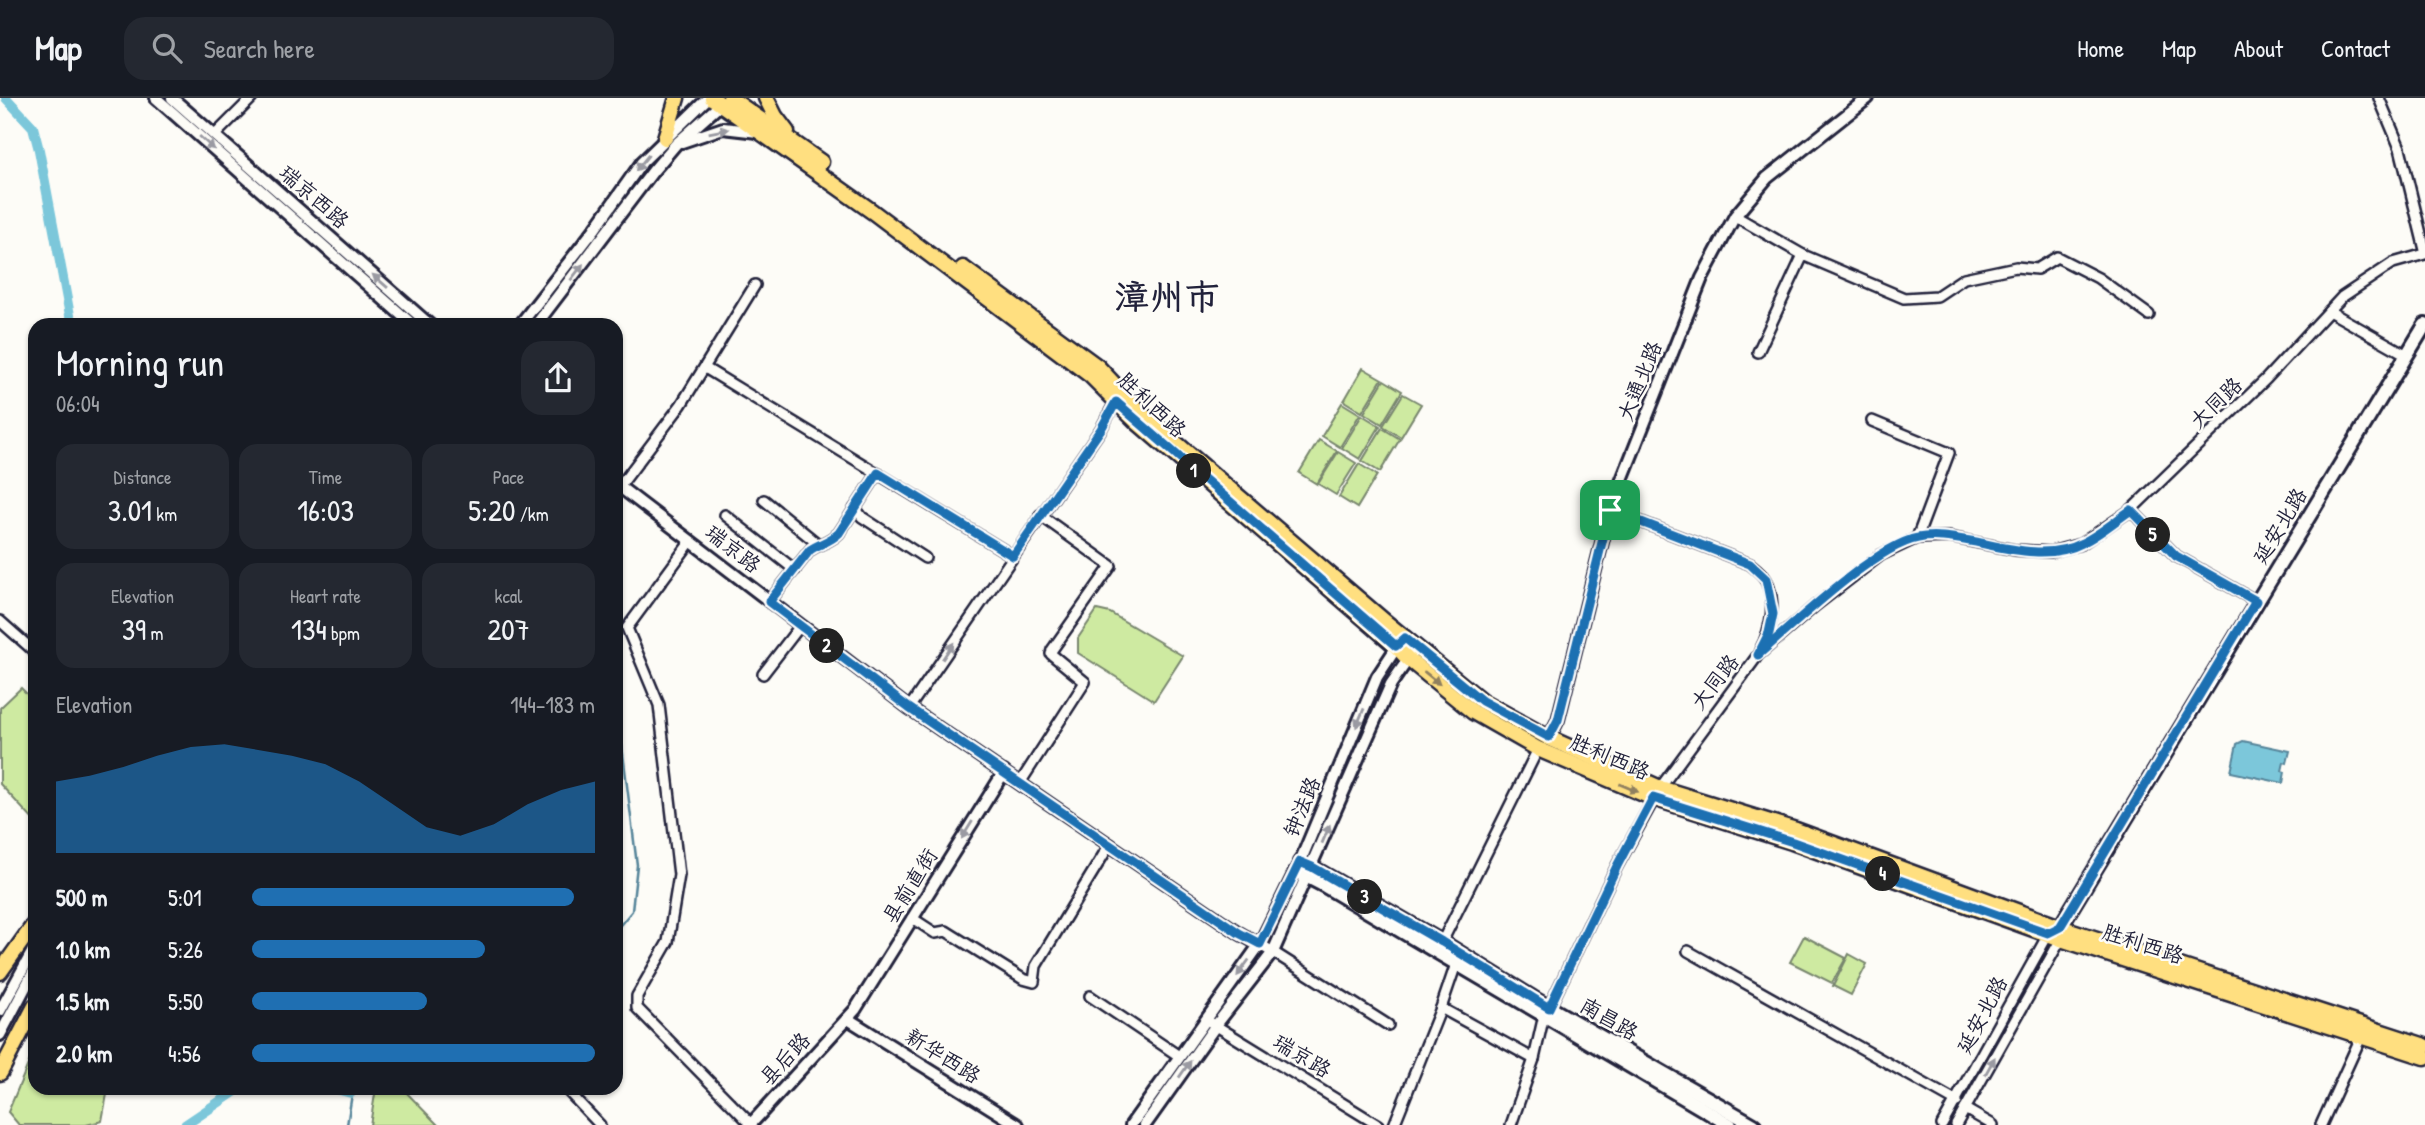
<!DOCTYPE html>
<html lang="en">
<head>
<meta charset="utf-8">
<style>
  body { margin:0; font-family:"Patrick Hand","LXGW WenKai TC",sans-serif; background:#242831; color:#f1f3f6; height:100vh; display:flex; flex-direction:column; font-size:26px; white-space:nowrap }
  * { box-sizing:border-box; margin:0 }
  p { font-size:23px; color:#9ea1a6 }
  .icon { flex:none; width:38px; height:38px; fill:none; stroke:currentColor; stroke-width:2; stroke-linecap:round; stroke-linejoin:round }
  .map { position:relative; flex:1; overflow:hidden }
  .details { position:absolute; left:28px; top:220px; width:595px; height:777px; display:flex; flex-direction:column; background:#171b24; border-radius:21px; box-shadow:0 2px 5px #0004 }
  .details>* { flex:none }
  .pin { position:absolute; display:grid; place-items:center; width:60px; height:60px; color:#fff; margin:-30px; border-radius:14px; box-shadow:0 4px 10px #0006 }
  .km { position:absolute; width:35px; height:35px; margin:-18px; border-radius:50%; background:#222; color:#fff; font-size:19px; line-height:35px; text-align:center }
  .round { display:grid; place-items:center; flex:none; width:74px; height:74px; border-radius:21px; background:#242831 }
  .summary { display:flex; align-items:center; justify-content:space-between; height:119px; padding:0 28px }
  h1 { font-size:38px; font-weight:600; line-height:52px }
  .metrics { display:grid; grid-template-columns:repeat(3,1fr); gap:10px; height:119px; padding:7px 28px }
  .metrics div { display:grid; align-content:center; border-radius:18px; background:#242831; text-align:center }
  .metrics b { font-size:30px; font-weight:600 }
  .metrics small { font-size:19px; font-weight:400 }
  .metrics p { font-size:19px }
  .chart { height:196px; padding:14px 28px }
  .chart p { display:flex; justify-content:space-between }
  .chart svg { width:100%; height:126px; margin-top:7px; fill:#1f6fb2; opacity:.7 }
  ul { padding:0 28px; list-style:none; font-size:23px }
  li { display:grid; grid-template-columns:112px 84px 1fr; align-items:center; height:52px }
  li i { height:18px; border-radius:9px; background:#1f6fb2 }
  header { display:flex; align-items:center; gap:42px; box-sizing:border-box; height:98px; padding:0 35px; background:#171b24; border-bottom:2px solid #363941 }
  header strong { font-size:33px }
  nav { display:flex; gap:38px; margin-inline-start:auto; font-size:24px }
  .search { width:490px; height:63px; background:#242831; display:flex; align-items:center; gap:18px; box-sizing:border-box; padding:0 24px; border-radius:21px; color:#9ea1a6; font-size:26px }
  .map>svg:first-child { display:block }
  .green { fill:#ceeaa1; stroke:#78866e; stroke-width:2 }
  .water { fill:#7bc7da; stroke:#57859a; stroke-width:2 }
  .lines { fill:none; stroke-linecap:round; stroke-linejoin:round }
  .stream { stroke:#57859a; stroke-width:2.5 }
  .canal { stroke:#7bc7da; stroke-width:10 }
  .minor-casing { stroke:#22223b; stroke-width:14 }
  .tertiary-casing { stroke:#22223b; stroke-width:16 }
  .secondary-casing { stroke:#22223b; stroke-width:18 }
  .primary-casing { stroke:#22223b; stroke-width:19 }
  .minor { stroke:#fdfcf7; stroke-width:9 }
  .tertiary { stroke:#fdfcf7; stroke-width:10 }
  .secondary { stroke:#fdfcf7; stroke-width:12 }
  .primary { stroke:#ffdf80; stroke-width:14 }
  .oneway { fill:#9a9aa2 }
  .oneway2 { fill:#90805e }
  .route-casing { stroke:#fff; stroke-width:14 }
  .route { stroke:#1f6fb2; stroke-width:9 }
  .labels { text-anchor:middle; stroke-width:5; stroke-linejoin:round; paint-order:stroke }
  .street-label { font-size:21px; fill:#22223b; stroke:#fdfcf7 }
  .town-label { font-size:35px; font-weight:bold; fill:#22223b; stroke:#fdfcf7 }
</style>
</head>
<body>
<header>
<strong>Map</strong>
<div class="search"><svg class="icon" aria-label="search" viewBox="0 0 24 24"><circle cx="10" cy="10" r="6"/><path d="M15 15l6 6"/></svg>Search here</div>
<nav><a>Home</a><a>Map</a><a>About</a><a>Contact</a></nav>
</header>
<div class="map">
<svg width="2425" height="1027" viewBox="0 0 2425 1027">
  <rect width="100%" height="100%" fill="#fdfcf7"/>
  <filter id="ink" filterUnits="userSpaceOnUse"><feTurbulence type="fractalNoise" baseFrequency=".0143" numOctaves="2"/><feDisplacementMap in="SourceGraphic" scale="14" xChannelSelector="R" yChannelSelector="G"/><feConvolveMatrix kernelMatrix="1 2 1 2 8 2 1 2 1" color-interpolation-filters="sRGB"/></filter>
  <g filter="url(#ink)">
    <g class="green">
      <polygon points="1363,270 1382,281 1362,314 1344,303"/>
      <polygon points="1384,282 1402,293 1382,326 1364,315"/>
      <polygon points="1403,296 1421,306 1401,339 1383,328"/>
      <polygon points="1342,305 1360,316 1340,349 1322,338"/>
      <polygon points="1362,317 1380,328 1360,361 1342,350"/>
      <polygon points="1382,330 1400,341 1380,374 1362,363"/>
      <polygon points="1319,342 1337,353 1317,386 1299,375"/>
      <polygon points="1338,354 1356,365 1336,397 1318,386"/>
      <polygon points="1359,366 1377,377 1357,410 1339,399"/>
      <polygon points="1097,512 1110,515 1183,558 1154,603 1078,555 1078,540"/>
      <polygon points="21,590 35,604 35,724 0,686 0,610"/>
      <polygon points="1804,838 1846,860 1832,885 1790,864"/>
      <polygon points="1849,856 1867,866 1851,897 1833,888"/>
      <polygon points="35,950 35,990 108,991 102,1023 86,1027 19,1027 8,1014"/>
      <polygon points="376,990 403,991 438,1027 370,1027"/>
    </g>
    <polygon class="water" points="2243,643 2290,653 2287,665 2284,664 2282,673 2285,674 2283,685 2231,674 2237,646"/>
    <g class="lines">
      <g class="stream">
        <polyline points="616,600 637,767 632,813 616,832"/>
        <polyline points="347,1027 353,990"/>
      </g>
      <g class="canal">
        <polyline points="6,0 33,29 39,52 72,228"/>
        <polyline points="333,990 351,995"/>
        <polyline points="185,1027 240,990"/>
      </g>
      <g class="minor-casing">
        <g id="minor">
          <polyline points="2379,0 2400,50 2425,152"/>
          <polyline points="215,37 252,0"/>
          <polyline points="1735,118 1803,157 1904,200 1937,198 1964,180 2016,169 2037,171 2057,159 2098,180 2149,217"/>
          <polyline points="2329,213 2407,257"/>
          <polyline points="1758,254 1803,157"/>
          <polyline points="705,270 1013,458"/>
          <polyline points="1872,323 1949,355 1917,440"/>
          <polyline points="620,388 681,307 755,187"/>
          <polyline points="764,402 818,446"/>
          <polyline points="855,410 862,419 925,460"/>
          <path d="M1610 412 1750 466C1755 470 1763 476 1766 482 1777 506 1771 531 1760 553"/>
          <polyline points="2131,412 2176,458 2256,503"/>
          <polyline points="725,417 795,472"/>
          <polyline points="691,443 627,530 659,607 679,777 668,844 637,898 637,910 751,1026"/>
          <path d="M769 504 810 452C820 445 830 444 839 435L878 375"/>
          <polyline points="0,523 35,554"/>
          <polyline points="763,576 800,528"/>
          <polyline points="909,610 1101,331 1117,301"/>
          <polyline points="1020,685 1085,584 1051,556 1052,552 1111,468 1040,417"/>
          <polyline points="912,820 935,835 946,833 1023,881 1034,884 1036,868 1110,746"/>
          <polyline points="1442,844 1538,651"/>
          <polyline points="1688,853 1957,1004"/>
          <polyline points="1273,854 1388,927"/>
          <polyline points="1090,898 1179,958"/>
          <polyline points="1441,910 1534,961"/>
          <polyline points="1549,910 1617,768 1660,690 1758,557 1815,508 1881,457 1917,440 1949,439 2015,452 2051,454 2081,446 2131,412 2266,281 2342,199 2393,165 2425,156"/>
          <polyline points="1210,924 1378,1027"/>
          <polyline points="565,990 600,1027"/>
          <polyline points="1965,1011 1993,1027"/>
          <polyline points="1394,1027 1441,910 1456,866"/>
          <polyline points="1511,1027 1534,961 1544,917"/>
          <polyline points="1942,1027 2049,835"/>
          <polyline points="1956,1027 2061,841"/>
          <polyline points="2321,1027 2361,939"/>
        </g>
      </g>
      <g class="tertiary-casing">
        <g id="tertiary">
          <polyline points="156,0 414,228"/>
          <polyline points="172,0 431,228"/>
          <polyline points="682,44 723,30 758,34"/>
          <polyline points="519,228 594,132 642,64 708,0"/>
          <polyline points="535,228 653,73 676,46 721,6"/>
          <polyline points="616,386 909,610 1239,835 1273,854"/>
          <polyline points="1549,640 1558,622 1610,412 1702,180 1735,118 1767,80 1868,0"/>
          <polyline points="0,913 35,849"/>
          <polyline points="848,921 1018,1027"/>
          <polyline points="0,937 35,871"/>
          <polyline points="750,1027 855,912 1004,674"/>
          <polyline points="1131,1027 1260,846 1300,764 1377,579 1400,544"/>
          <polyline points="1145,1027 1216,927 1273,854 1391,586 1411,557"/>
        </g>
      </g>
      <g class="secondary-casing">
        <g id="secondary">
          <polyline points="1300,764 1312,769 1442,844 1533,900 1754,1027"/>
          <polyline points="1296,773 1325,788 1730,1027"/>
          <polyline points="2061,839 2060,829 2425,227"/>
        </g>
      </g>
      <g class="primary-casing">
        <g id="primary">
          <polyline points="712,0 873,114 1091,278 1137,324 1396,548 1407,560 1473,614 1538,651 1653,700 1792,744 2061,841 2425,959"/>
          <polyline points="730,0 821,64"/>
          <polyline points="766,0 775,18 787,34"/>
          <polyline points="665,40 677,0"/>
          <polyline points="963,170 1098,269 1142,316 1383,522 1482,603 1549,640 1660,690 1796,732 2060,829 2425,948"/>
          <polyline points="0,874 35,825"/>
          <polyline points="0,975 35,908"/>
        </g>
      </g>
      <use href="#minor" class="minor"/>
      <use href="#tertiary" class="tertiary"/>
      <use href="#secondary" class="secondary"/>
      <use href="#primary" class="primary"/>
    </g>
    <defs><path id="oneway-solid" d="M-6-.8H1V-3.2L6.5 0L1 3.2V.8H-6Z" transform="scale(1.75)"/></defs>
    <g class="oneway">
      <use href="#oneway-solid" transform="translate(719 33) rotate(-10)"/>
      <use href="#oneway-solid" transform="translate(207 45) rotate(42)"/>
      <use href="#oneway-solid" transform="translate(642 65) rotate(129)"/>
      <use href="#oneway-solid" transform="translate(577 174) rotate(-52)"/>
      <use href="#oneway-solid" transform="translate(380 183) rotate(-139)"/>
      <use href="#oneway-solid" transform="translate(948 553) rotate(-56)"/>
      <use href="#oneway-solid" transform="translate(1360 620) rotate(113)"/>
      <use href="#oneway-solid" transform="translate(967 732) rotate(122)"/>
      <use href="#oneway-solid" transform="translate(1326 736) rotate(-67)"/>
      <use href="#oneway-solid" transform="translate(1243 870) rotate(126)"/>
      <use href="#oneway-solid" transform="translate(1990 968) rotate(-61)"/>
      <use href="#oneway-solid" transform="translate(1185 971) rotate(-55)"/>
    </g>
    <g class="oneway2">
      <use href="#oneway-solid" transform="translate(1432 580) rotate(39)"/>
      <use href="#oneway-solid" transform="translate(1629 690) rotate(23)"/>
    </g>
  </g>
  <g class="lines" filter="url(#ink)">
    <g class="route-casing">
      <path id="route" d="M1116 304 1396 548 1405 540 1482 603 1549 639 1558 622 1610 412 1750 466 1766 481 1773 516 1769 535 1758 557C1793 527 1875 448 1918 440 1936 436 1958 441 1976 444 2009 451 2050 462 2082 445 2099 437 2115 423 2131 412L2176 458 2256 503 2060 829 2048 835 1793 744 1653 700 1617 768 1549 910 1442 844 1312 769 1300 764 1260 846 1239 835 909 610 769 504 810 452C820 445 830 444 839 435L878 375 1013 458 1101 331Z"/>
    </g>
    <use href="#route" class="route"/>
  </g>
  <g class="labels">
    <g class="street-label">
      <text transform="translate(314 99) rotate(41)" y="7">瑞京西路</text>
      <text transform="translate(1640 283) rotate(-68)" y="7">大通北路</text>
      <text transform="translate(2216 305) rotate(-44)" y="7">大同路</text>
      <text transform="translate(1152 307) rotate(43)" y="7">胜利西路</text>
      <text transform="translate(2280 428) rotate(-59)" y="7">延安北路</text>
      <text transform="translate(733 451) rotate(38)" y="7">瑞京路</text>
      <text transform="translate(1715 584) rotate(-52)" y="7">大同路</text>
      <text transform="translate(1610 659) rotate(23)" y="7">胜利西路</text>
      <text transform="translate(1302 709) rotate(-67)" y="7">钟法路</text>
      <text transform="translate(910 788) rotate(-58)" y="7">县前直街</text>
      <text transform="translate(2143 846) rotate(18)" y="7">胜利西路</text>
      <text transform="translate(1982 917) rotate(-62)" y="7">延安北路</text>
      <text transform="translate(1609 921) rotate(30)" y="7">南昌路</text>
      <text transform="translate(943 958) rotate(32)" y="7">新华西路</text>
      <text transform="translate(1302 958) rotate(31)" y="7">瑞京路</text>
      <text transform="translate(785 961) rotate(-47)" y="7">县后路</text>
    </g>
    <g class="town-label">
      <text x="1167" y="211">漳州市</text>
    </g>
  </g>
</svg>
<div class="pin" style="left:1610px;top:412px;background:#1e9e55"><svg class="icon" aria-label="arrive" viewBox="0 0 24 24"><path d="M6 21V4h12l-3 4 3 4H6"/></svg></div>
<b class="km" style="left:1194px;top:373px">1</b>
<b class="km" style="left:827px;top:548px">2</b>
<b class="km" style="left:1365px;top:799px">3</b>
<b class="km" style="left:1883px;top:776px">4</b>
<b class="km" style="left:2153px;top:437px">5</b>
<section class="details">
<div class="summary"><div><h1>Morning run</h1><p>06:04</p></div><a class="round"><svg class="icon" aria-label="share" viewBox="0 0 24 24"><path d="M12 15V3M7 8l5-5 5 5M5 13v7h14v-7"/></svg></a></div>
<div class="metrics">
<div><p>Distance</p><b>3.01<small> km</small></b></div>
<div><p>Time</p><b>16:03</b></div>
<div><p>Pace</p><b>5:20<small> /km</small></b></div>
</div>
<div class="metrics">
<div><p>Elevation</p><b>39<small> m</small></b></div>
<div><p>Heart rate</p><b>134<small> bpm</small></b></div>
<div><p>kcal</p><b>207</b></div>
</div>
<div class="chart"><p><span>Elevation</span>144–183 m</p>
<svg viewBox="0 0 160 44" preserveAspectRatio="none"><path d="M0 44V19L10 17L20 14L30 10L40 7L50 6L60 8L70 10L80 13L90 19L100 27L110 35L120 38L130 34L140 27L150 22L160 19V44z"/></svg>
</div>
<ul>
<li><b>500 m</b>5:01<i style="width:94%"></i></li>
<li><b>1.0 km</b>5:26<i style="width:68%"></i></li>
<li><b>1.5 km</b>5:50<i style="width:51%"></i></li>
<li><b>2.0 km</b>4:56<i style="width:100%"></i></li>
</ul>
</section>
</div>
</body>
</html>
